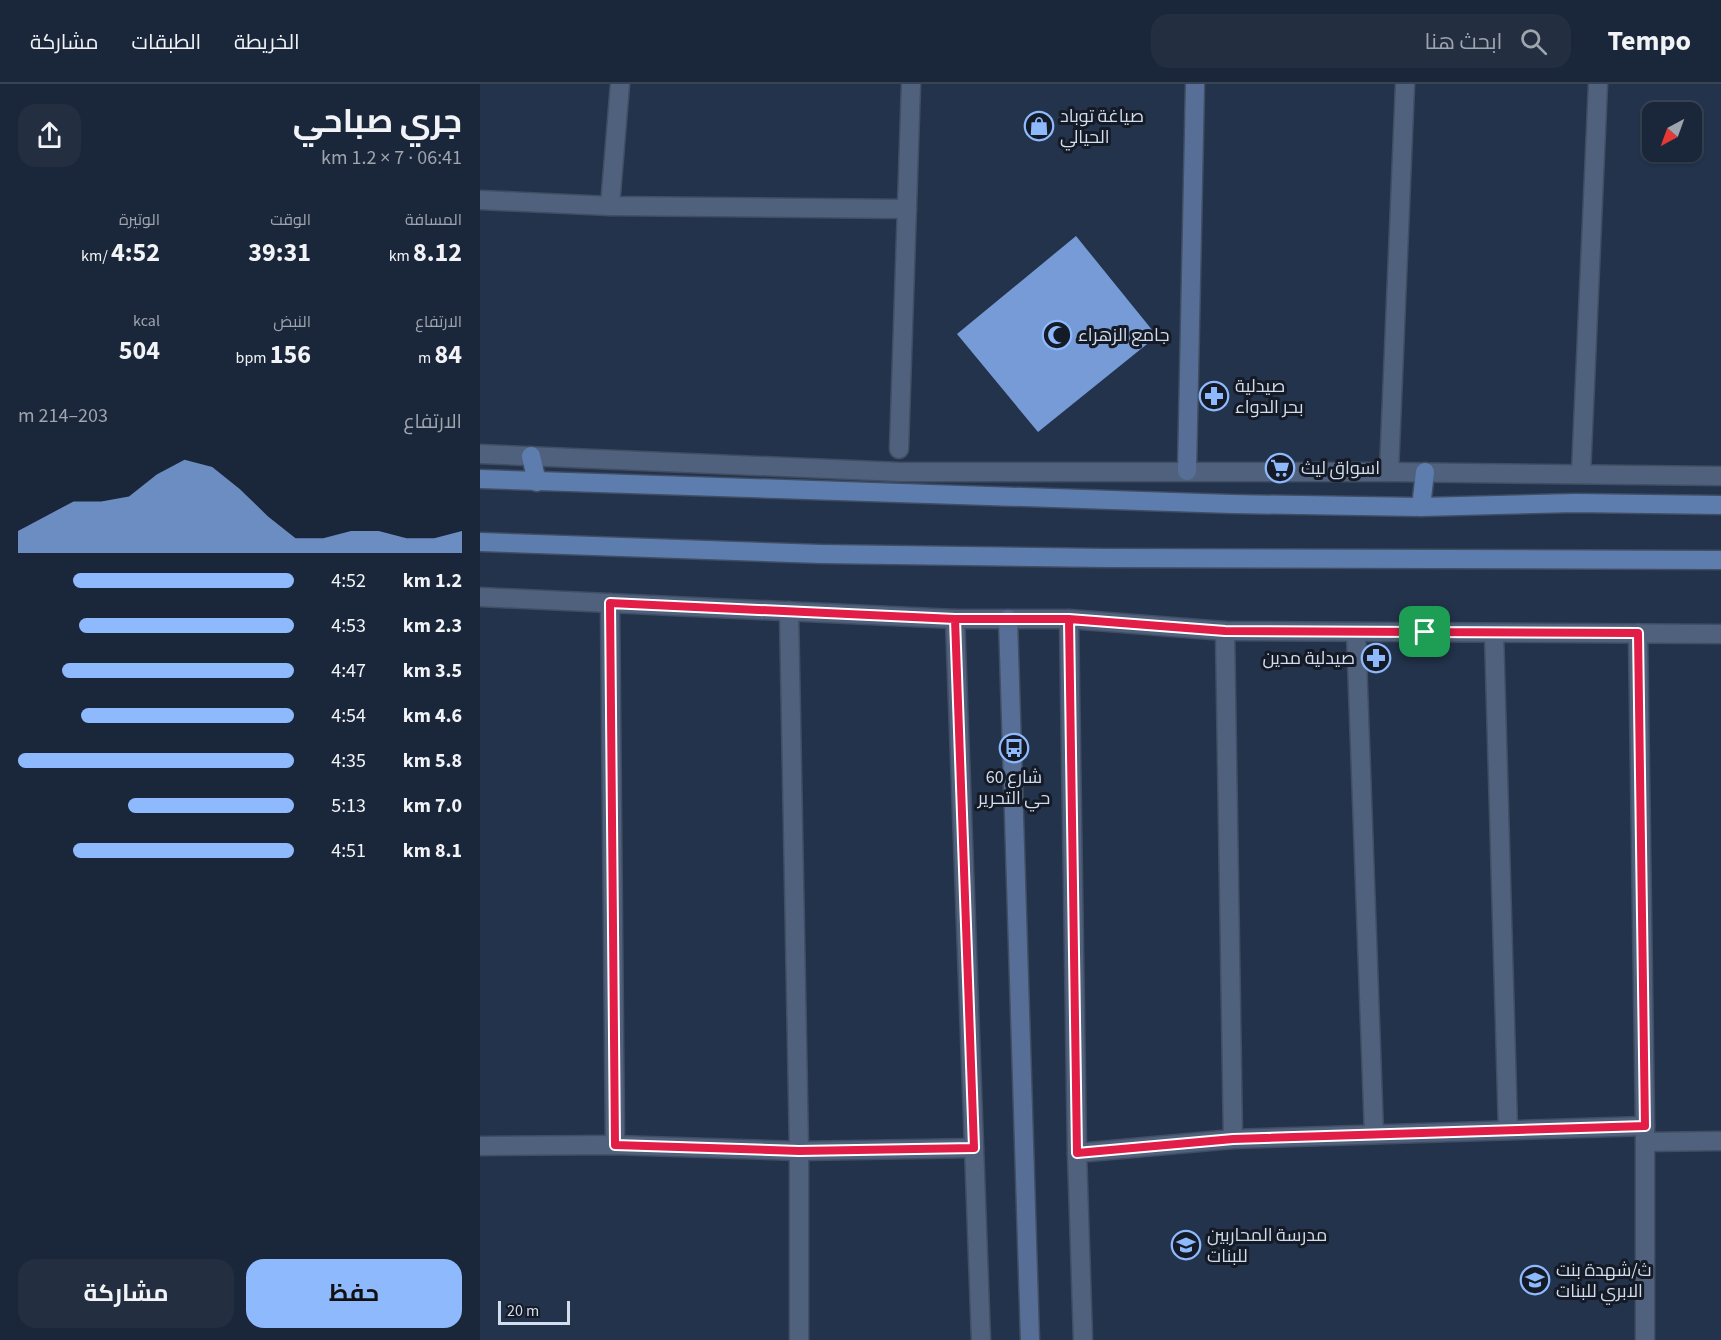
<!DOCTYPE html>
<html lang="ar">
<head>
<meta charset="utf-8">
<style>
  body { margin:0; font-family:"Source Sans 3",Cairo,sans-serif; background:#232e41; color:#f1f3f6; direction:rtl; height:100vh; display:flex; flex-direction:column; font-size:22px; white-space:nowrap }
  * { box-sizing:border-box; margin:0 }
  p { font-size:20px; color:#9fa5ae }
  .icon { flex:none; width:33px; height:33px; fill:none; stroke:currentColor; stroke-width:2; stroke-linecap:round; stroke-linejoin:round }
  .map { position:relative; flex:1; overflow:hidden; direction:ltr }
  .drawer { display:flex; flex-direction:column; background:#1a2639; width:480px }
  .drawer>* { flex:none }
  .needle { width:39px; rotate:221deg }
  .buttons { position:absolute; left:1162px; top:18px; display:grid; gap:12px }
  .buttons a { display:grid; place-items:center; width:60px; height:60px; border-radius:12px; background:#1a2639; box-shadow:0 2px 4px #0004,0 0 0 2px #384353; font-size:30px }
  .scale { position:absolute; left:18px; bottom:15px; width:72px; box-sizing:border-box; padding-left:6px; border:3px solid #d3dded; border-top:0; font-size:16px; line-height:21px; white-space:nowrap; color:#d3dded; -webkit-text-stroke:4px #141b26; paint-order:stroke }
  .pin { position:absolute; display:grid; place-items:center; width:51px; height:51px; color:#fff; margin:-26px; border-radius:12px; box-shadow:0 3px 9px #0006 }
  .round { display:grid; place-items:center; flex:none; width:63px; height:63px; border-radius:18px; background:#232e41 }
  .summary { display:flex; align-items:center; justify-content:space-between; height:102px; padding:0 18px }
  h1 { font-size:33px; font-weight:700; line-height:45px }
  .stats { display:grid; grid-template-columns:repeat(3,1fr); gap:9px; height:102px; padding:6px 18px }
  .stats div { display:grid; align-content:center }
  .stats b { font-size:26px; font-weight:700 }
  .stats small { font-size:16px; font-weight:400 }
  .stats p { font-size:16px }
  .chart { height:168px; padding:12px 18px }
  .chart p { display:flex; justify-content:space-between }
  .chart svg { width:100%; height:108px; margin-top:6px; fill:#8eb9fd; opacity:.7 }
  .button { display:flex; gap:12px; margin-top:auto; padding:12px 18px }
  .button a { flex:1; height:69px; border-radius:18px; background:#8eb9fd; color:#111; font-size:24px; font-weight:700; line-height:69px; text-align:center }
  .button a+a { background:#232e41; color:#f1f3f6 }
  ul { padding:0 18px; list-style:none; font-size:20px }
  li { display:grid; grid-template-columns:96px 72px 1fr; align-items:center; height:45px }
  li i { height:15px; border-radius:8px; background:#8eb9fd }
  header { display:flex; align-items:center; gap:36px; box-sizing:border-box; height:84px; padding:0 30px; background:#1a2639; border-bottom:2px solid #384353 }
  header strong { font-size:28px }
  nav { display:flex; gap:33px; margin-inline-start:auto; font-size:21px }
  .search { width:420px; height:54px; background:#232e41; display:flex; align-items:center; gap:15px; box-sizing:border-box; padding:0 21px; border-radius:18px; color:#9fa5ae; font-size:22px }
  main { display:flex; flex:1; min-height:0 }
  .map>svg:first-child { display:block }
  .building { fill:#769bd7 }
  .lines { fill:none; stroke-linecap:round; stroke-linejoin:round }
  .street-casing { stroke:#404d62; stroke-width:21 }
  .secondary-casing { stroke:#404d62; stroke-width:21 }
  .primary-casing { stroke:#404d62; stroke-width:21 }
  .street { stroke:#50617d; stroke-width:18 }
  .secondary { stroke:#576f96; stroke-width:18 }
  .primary { stroke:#5d7daf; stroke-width:18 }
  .route-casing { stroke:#fff; stroke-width:12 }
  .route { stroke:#e11d48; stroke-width:8 }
  .labels { text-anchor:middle; stroke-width:6; stroke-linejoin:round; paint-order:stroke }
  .poi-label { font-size:18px; fill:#d3dded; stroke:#141b26; text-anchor:start }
</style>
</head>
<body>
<header>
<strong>Tempo</strong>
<div class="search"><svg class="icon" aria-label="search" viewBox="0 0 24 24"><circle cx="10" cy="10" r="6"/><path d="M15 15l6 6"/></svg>ابحث هنا</div>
<nav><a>الخريطة</a><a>الطبقات</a><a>مشاركة</a></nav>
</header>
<main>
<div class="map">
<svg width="1241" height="1256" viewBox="0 0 1241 1256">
  <rect width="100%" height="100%" fill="#23334c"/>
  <polygon class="building" points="596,152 677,252 558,348 477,250"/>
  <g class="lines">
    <g class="street-casing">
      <g id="street">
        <polyline points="0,116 130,122 427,125"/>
        <polyline points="130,122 140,0"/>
        <polyline points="419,365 431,0"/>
        <polyline points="0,370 420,388 909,388 1241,392"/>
        <polyline points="909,388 925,0"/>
        <polyline points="1101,390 1118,0"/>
        <polyline points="0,513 475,535 589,535 745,547 1241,550"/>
        <polyline points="130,519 135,1061"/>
        <polyline points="309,527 319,1067 319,1256"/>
        <polyline points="475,535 501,1256"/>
        <polyline points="589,535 597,1069 603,1256"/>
        <polyline points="745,547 753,1055"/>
        <polyline points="876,548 894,1050"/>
        <polyline points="1014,549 1028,1046"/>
        <polyline points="1158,549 1165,1042 1165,1256"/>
        <polyline points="1165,1058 1241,1057"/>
        <polyline points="0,1062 135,1061 319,1067 494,1064"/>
        <polyline points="597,1069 753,1055 1165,1042"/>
      </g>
    </g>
    <g class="secondary-casing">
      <g id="secondary">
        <polyline points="707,387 715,0"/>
        <polyline points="528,535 550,1256"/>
      </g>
    </g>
    <g class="primary-casing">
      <g id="primary">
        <polyline points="51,372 57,398"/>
        <polyline points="0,395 752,420 941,423 1095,419 1241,421"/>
        <polyline points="941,423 945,388"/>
        <polyline points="0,458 341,470 625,474 1241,476"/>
      </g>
    </g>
    <use href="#street" class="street"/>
    <use href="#secondary" class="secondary"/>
    <use href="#primary" class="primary"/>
  </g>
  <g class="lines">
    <g class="route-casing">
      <polyline id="route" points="945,548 745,547 589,535 475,535 494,1064 319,1067 135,1061 130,519 475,535 589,535 597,1069 753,1055 1165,1042 1158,549 945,548"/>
    </g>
    <use href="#route" class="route"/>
  </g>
  <defs>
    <g id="shop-ring" transform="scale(1.5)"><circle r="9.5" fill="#141b26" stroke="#8eb9fd" stroke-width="1.5"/><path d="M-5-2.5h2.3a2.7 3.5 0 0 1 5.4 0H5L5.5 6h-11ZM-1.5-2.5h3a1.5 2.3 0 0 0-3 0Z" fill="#8eb9fd"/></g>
    <g id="mosque-ring" transform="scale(1.5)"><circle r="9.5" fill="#141b26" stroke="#8eb9fd" stroke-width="1.5"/><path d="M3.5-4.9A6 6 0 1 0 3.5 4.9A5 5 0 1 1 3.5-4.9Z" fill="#8eb9fd"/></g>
    <g id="pharmacy-ring" transform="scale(1.5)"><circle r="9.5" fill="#141b26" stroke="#8eb9fd" stroke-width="1.5"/><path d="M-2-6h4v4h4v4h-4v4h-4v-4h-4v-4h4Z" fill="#8eb9fd"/></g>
    <g id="supermarket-ring" transform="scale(1.5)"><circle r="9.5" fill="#141b26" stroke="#8eb9fd" stroke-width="1.5"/><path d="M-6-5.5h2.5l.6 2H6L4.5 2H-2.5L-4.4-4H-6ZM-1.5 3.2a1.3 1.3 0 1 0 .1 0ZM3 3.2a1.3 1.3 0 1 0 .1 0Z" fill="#8eb9fd"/></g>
    <g id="bus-ring" transform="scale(1.5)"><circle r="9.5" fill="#141b26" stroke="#8eb9fd" stroke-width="1.5"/><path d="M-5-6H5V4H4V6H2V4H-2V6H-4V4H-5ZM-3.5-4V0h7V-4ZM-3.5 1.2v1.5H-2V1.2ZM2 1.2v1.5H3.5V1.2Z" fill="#8eb9fd"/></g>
    <g id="school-ring" transform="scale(1.5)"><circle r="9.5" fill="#141b26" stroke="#8eb9fd" stroke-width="1.5"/><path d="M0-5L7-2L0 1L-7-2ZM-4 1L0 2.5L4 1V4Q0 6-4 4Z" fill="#8eb9fd"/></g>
  </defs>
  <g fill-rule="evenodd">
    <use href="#shop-ring" x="559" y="42"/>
    <use href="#mosque-ring" x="577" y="251"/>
    <use href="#pharmacy-ring" x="734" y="312"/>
    <use href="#supermarket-ring" x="800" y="384"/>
    <use href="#pharmacy-ring" x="896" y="574"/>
    <use href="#bus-ring" x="534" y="664"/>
    <use href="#school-ring" x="706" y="1161"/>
    <use href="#school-ring" x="1055" y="1196"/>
  </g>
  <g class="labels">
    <g class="poi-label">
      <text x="580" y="38">صياغة توباد<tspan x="580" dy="21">الحيالي</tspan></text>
      <text x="598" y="257">جامع الزهراء</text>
      <text x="755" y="308">صيدلية<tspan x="755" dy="21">بحر الدواء</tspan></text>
      <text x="821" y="390">اسواق ليث</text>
      <text x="875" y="580" text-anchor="end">صيدلية مدين</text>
      <text x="534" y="699" text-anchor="middle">شارع 60<tspan x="534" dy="21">حي التحرير</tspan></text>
      <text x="727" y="1157">مدرسة المحاربين<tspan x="727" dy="21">للبنات</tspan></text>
      <text x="1076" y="1192">ث/شهدة بنت<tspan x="1076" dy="21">الابري للبنات</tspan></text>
    </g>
  </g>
</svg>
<div class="buttons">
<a><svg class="needle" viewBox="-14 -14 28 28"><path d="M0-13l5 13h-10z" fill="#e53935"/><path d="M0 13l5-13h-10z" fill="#9fa5ae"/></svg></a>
</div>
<div class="scale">20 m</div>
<div class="pin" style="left:945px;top:548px;background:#1e9e55"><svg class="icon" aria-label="arrive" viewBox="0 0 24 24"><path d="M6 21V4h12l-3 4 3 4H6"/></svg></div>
</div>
<section class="drawer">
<div class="summary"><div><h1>جري صباحي</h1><p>06:41 · 7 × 1.2 km</p></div><a class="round"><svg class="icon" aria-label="share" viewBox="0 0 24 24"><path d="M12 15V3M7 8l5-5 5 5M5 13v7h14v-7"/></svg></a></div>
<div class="stats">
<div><p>المسافة</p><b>8.12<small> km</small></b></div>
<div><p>الوقت</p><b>39:31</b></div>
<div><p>الوتيرة</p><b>4:52<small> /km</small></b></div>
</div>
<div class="stats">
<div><p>الارتفاع</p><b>84<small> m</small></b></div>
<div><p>النبض</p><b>156<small> bpm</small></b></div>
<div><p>kcal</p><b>504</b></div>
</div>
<div class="chart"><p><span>الارتفاع</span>203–214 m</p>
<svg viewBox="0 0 160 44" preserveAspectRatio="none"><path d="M0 44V35L10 29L20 23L30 23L40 21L50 12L60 6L70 9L80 18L90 29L100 38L110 38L120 35L130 35L140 38L150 38L160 35V44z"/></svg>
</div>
<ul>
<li><b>1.2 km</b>4:52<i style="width:80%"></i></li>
<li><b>2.3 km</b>4:53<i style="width:78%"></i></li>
<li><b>3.5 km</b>4:47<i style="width:84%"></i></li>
<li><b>4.6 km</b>4:54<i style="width:77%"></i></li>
<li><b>5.8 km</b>4:35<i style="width:100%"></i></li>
<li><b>7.0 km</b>5:13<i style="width:60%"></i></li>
<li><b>8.1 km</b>4:51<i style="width:80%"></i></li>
</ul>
<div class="button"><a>حفظ</a><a>مشاركة</a></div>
</section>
</main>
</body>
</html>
